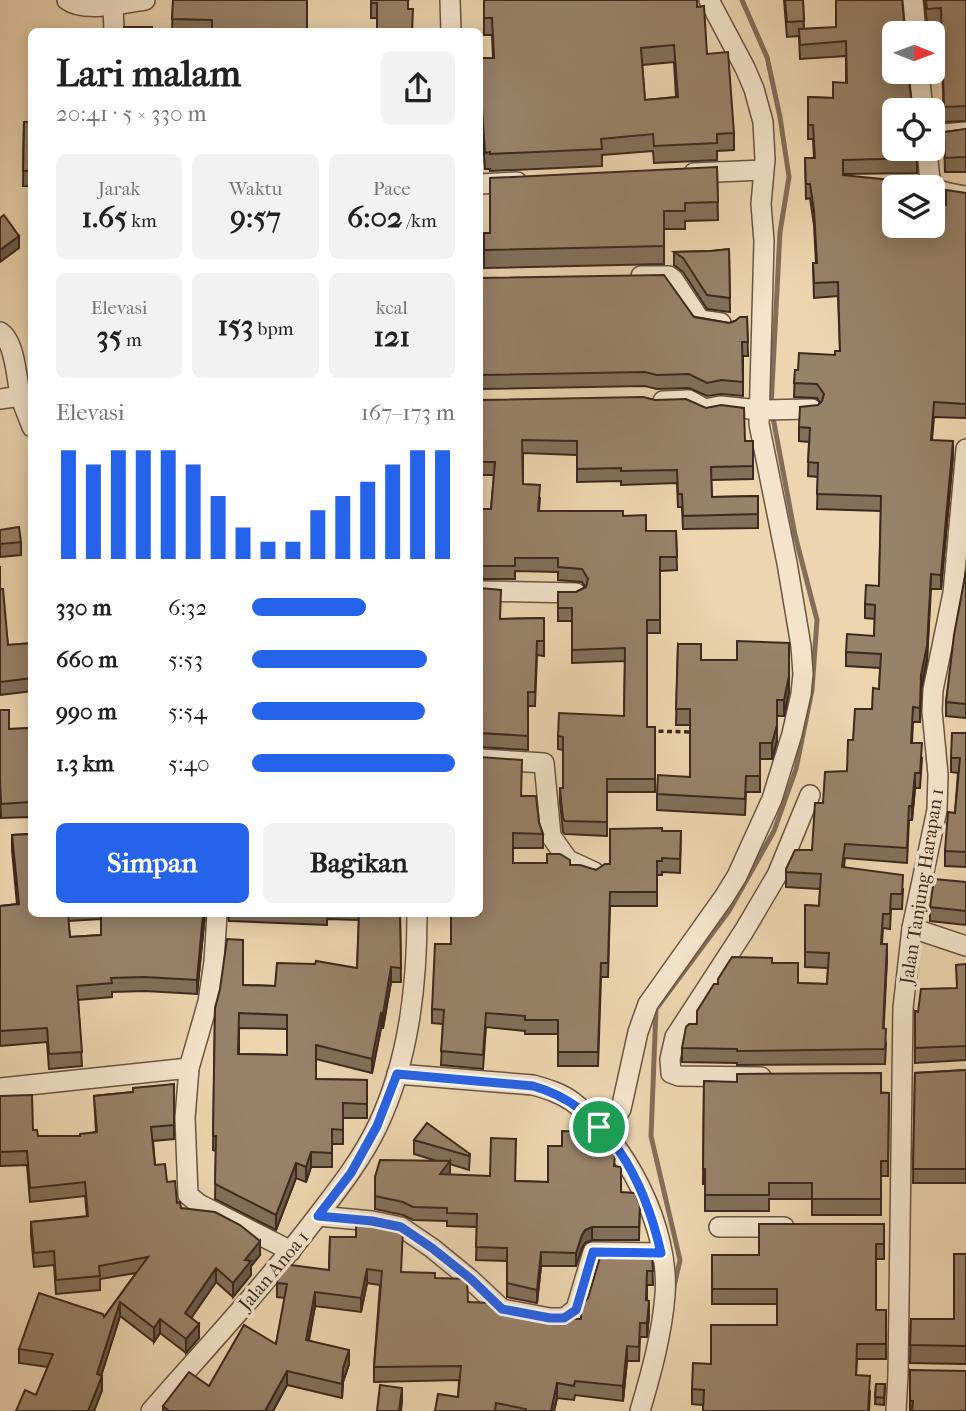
<!DOCTYPE html>
<html lang="id">
<head>
<meta charset="utf-8">
<style>
  body { margin:0; font-family:"IM FELL French Canon",serif; background:#f2f2f2; color:#222; height:100vh; display:flex; flex-direction:column; font-size:26px; white-space:nowrap }
  * { box-sizing:border-box; margin:0 }
  p { font-size:23px; color:#767676 }
  .icon { flex:none; width:38px; height:38px; fill:none; stroke:currentColor; stroke-width:2; stroke-linecap:round; stroke-linejoin:round }
  .map { position:relative; flex:1; overflow:hidden }
  .side { position:absolute; left:28px; top:28px; width:455px; height:889px; display:flex; flex-direction:column; background:#fff; border-radius:10px; box-shadow:0 4px 18px #0003 }
  .side>* { flex:none }
  .needle { width:46px; rotate:91deg }
  .buttons { position:absolute; left:882px; top:21px; display:grid; gap:14px }
  .buttons a { display:grid; place-items:center; width:63px; height:63px; border-radius:10px; background:#fff; box-shadow:0 4px 18px #0003; font-size:35px }
  .pin { position:absolute; display:grid; place-items:center; width:60px; height:60px; color:#fff; margin:-30px; border:4px solid #fff; border-radius:50%; box-shadow:0 2px 7px #0007 }
  .round { display:grid; place-items:center; flex:none; width:74px; height:74px; border-radius:10px; background:#f2f2f2 }
  .summary { display:flex; align-items:center; justify-content:space-between; height:119px; padding:0 28px }
  h1 { font-size:38px; font-weight:700; line-height:52px }
  .figures { display:grid; grid-template-columns:repeat(3,1fr); gap:10px; height:119px; padding:7px 28px }
  .figures div { display:grid; align-content:center; border-radius:10px; background:#f2f2f2; text-align:center }
  .figures b { font-size:30px; font-weight:700 }
  .figures small { font-size:19px; font-weight:400 }
  .figures p { font-size:19px }
  .chart { height:196px; padding:14px 28px }
  .chart p { display:flex; justify-content:space-between }
  .chart svg { width:100%; height:126px; margin-top:7px; stroke:#2563eb; stroke-width:6 }
  .action { display:flex; gap:14px; margin-top:auto; padding:14px 28px }
  .action a { flex:1; height:80px; border-radius:10px; background:#2563eb; color:#fff; font-size:28px; font-weight:700; line-height:80px; text-align:center }
  .action a+a { background:#f2f2f2; color:#222 }
  ul { padding:0 28px; list-style:none; font-size:23px }
  li { display:grid; grid-template-columns:112px 84px 1fr; align-items:center; height:52px }
  li i { height:18px; border-radius:9px; background:#2563eb }
  .map>svg:first-child { display:block }
  .lines { fill:none; stroke-linecap:round; stroke-linejoin:round }
  .stream { stroke:#836d58; stroke-width:5 }
  .minor-casing { stroke:#6a5442; stroke-width:22 }
  .path { stroke:#3e291e; stroke-width:3.5; stroke-dasharray:5 3.5; stroke-linecap:butt }
  .minor { stroke:#f3e4cb; stroke-width:19 }
  .wall { fill:#83705a; stroke:#3e291e; stroke-width:2; fill-rule:evenodd }
  .shaded-wall { fill:#6a5b4a; stroke:#3e291e; stroke-width:2 }
  .building { fill:#988269; stroke:#3e291e; stroke-width:2; fill-rule:evenodd }
  .route-casing { stroke:#fff; stroke-width:14 }
  .route { stroke:#2563eb; stroke-width:9 }
  .labels { text-anchor:middle; stroke-width:7; stroke-linejoin:round; paint-order:stroke }
  .street-label { font-size:19px; fill:#3e291e; stroke:#f3e4cb }
</style>
</head>
<body>
<div class="map">
<svg width="966" height="1411" viewBox="0 0 966 1411">
  <rect width="100%" height="100%" fill="#ecd5af"/>
  <filter id="stains"><feTurbulence type="fractalNoise" baseFrequency=".00286" numOctaves="4"/><feColorMatrix values="0 0 0 0 .2 0 0 0 0 .09 0 0 0 0 .02 0 0 0 .5 -.17"/></filter>
  <radialGradient id="worn" r=".72"><stop offset=".6" stop-color="#630" stop-opacity="0"/><stop offset="1" stop-color="#630" stop-opacity=".3"/></radialGradient>
  <g class="lines">
    <polyline class="stream" points="673,1291 680,1260 651,1136 656,1009 729,911 774,831 796,769 812,690 817,620 795,535 771,407 780,232 789,177 780,117 767,57 742,0"/>
    <g class="minor-casing">
      <g id="minor">
        <path d="M67 0C84 13 125 3 145 0"/>
        <polyline points="450,0 451,32"/>
        <polyline points="913,0 916,33"/>
        <polyline points="113,5 114,32"/>
        <polyline points="919,72 923,110"/>
        <polyline points="933,135 966,132"/>
        <path d="M927 149C931 188 925 190 966 196"/>
        <polyline points="694,173 763,170"/>
        <polyline points="480,184 517,182"/>
        <polyline points="641,276 669,276 673,279 700,320 721,323"/>
        <path d="M0 332C15 341 17 379 20 396"/>
        <polyline points="0,399 20,396 32,427"/>
        <polyline points="663,401 689,400 705,409 720,406 760,410 812,409"/>
        <polyline points="480,591 576,593"/>
        <polyline points="480,759 544,763 551,836 568,860 594,872"/>
        <polyline points="217,914 214,962 208,1002 189,1068 185,1118 188,1195 199,1204 291,1251"/>
        <polyline points="912,928 966,946"/>
        <path d="M397 1074 533 1085C547 1089 561 1093 573 1102 626 1142 670 1228 665 1295 662 1334 651 1374 640 1411"/>
        <polyline points="761,1077 679,1076 671,1073 670,1059 675,1037 744,931 777,875 810,795"/>
        <polyline points="0,1088 189,1068"/>
        <polyline points="599,1127 615,1118 621,1109 638,1032 648,1004 724,897 737,876 772,799 792,734 801,694 803,674 801,646 787,563 759,424 764,241 761,204 765,159 763,122 754,89 745,68 709,0"/>
        <polyline points="318,1216 372,1221 401,1227 432,1248 470,1279 502,1309 550,1318 564,1318 576,1309 593,1252 661,1253"/>
        <polyline points="719,1227 784,1227"/>
        <path d="M151 1411C207 1347 265 1285 316 1218 339 1188 362 1159 378 1125 409 1059 417 986 417 914"/>
        <polyline points="896,1411 898,1375 903,1008 912,928 937,810 938,774 932,711 933,690 953,593 966,449"/>
      </g>
    </g>
    <polyline class="path" points="650,731 691,732"/>
    <use href="#minor" class="minor"/>
  </g>
  <g class="wall">
    <polygon points="173,0 307,32 172,32"/>
    <polygon points="371,0 408,0 377,18 371,18"/>
    <path d="M484 0 697 7 707 54 734 133V150L717 151V160L654 163 653 151 602 155V166L490 171V169H485L482 126 480 127V58H493L492 35H484ZM674 62 676 97 645 100 642 65Z"/>
    <polygon points="784,0 803,0 804,29 894,33 917,149 917,173 843,174 843,175 894,226 946,205 966,193 966,418 934,417 932,440 953,456 941,589 931,589 927,660 921,689 920,722 913,722 912,743 922,758 920,788 915,788 912,820 909,820 907,863 845,858 844,867 903,889 902,909 891,909 890,929 883,928 882,944 887,958 883,1028 886,1043 885,1064 737,1065 737,1063 682,1062 682,1048 697,1024 718,984 772,963 798,983 827,984 828,968 805,967 805,905 819,906 820,889 786,887 786,869 812,850 823,803 847,771 853,740 872,709 879,689 880,668 846,666 846,652 874,636 875,619 865,618 865,604 879,586 881,511 817,509 818,477 808,476 809,442 799,441 799,427 820,403 817,398 794,397 795,370 798,370 835,355 840,351 838,296 814,298 813,263 816,263 814,225 810,198 806,199 805,158 814,158 813,139 808,139 808,97 833,98 846,83 846,56 800,59 799,36 787,37"/>
    <polygon points="924,0 966,0 966,121 944,122 941,23 927,23"/>
    <polygon points="24,122 32,122 32,186 23,186"/>
    <polygon points="966,129 966,172 945,172 944,132"/>
    <polygon points="717,167 718,220 685,221 685,229 664,229 664,264 484,268 484,233 490,233"/>
    <polygon points="729,249 730,312 707,309 683,272 674,265 674,252 711,251"/>
    <polygon points="480,278 729,323 747,317 748,356 743,356 743,396 721,394 707,396 689,388 657,389 645,386 480,389"/>
    <polygon points="480,400 745,441 753,441 753,479 711,480 712,497 758,496 758,528 683,529 682,507 678,507 677,483 621,485 621,481 577,482 577,455 523,453 523,484 540,498 539,511 623,516 646,531 676,531 677,570 660,571 660,633 647,633 647,727 655,727 655,792 607,792 607,836 565,834 563,832 560,802 560,788 563,788 563,750 558,749 558,736 624,716 625,661 572,663 572,621 558,621 558,592 576,592 585,587 582,582 558,580 558,572 515,571 515,579 480,579 480,509 491,509 494,475 480,475"/>
    <polygon points="0,530 21,542 21,555 0,557"/>
    <polygon points="0,566 0,589 8,645 32,643 32,691 0,695"/>
    <polygon points="966,571 966,718 946,716 946,702"/>
    <polygon points="480,588 500,619 544,618 544,656 537,655 535,706 528,706 528,750 480,747"/>
    <polygon points="789,643 789,692 784,716 777,716 777,741 772,759 760,759 760,792 746,792 745,815 657,810 657,794 690,777 690,725 676,725 678,644 701,660 737,660"/>
    <path d="M0 710 9 729 32 728V914H205L197 994 145 991 112 992V997L78 1000 82 1066 49 1069 47 1042 0 1046V906L17 904 12 850V835L30 834V817L1 818 0 793ZM101 919V935L70 937 68 921Z"/>
    <polygon points="966,733 966,867 945,866 945,851 955,813 958,773 951,772 951,758"/>
    <polygon points="522,796 539,823 543,834 543,848 513,848 513,863 570,865 596,870 610,864 662,831 681,831 680,873 662,872 662,875 657,875 657,906 610,906 608,977 601,977 598,1066 558,1066 558,1034 525,1034 525,1031 486,1027 483,1069 441,1065 443,1024 432,1023 432,1009 451,944 480,914"/>
    <polygon points="966,882 966,925 930,921 930,907"/>
    <path d="M228 914H400L401 982H391L383 1028H381L372 1073 316 1059V1079L367 1080V1118H343V1144H332V1167H311L306 1182 296 1178 276 1230 215 1199 216 1151 213 1150 215 1008 243 985 275 986 357 968 359 920 327 919V925L229 921ZM239 1028 287 1029V1055L239 1054Z"/>
    <polygon points="966,964 966,1060 915,1063 915,1011 918,1012 957,988"/>
    <polygon points="966,1070 966,1183 913,1183 915,1073"/>
    <polygon points="704,1081 889,1093 888,1176 881,1176 881,1215 812,1215 812,1199 769,1199 769,1211 705,1211 705,1184 703,1184"/>
    <polygon points="174,1084 174,1139 153,1141 155,1165 167,1182 177,1203 181,1208 260,1255 251,1266 251,1275 233,1297 216,1282 191,1318 199,1338 186,1353 160,1333 154,1342 120,1316 101,1376 102,1390 94,1411 16,1411 36,1395 48,1367 19,1363 19,1349 104,1317 136,1273 100,1279 100,1290 56,1294 54,1265 34,1267 31,1236 31,1222 87,1217 85,1196 30,1202 27,1165 0,1166 0,1096 33,1130 38,1136 80,1136 96,1132 94,1096 133,1092"/>
    <polygon points="414,1140 470,1154 469,1170 450,1164 450,1175 516,1181 548,1182 591,1146 615,1166 621,1192 640,1205 639,1240 592,1240 585,1243 582,1248 576,1266 541,1266 537,1303 507,1297 507,1261 476,1260 477,1227 447,1226 447,1221 413,1220 403,1215 375,1209 375,1177 437,1161 414,1154"/>
    <polygon points="884,1224 884,1259 876,1259 876,1310 886,1310 886,1359 857,1359 856,1375 870,1391 869,1411 703,1411 703,1405 692,1404 692,1389 777,1325 777,1304 712,1304 712,1255 759,1255"/>
    <polygon points="330,1237 402,1272 435,1278 468,1302 500,1307 543,1318 581,1319 646,1254 652,1255 653,1285 647,1285 647,1301 649,1315 647,1337 640,1337 639,1361 627,1361 623,1401 575,1395 574,1400 557,1398 554,1411 435,1411 458,1397 459,1380 374,1382 374,1367 380,1285 367,1283 361,1312 315,1306 309,1340 349,1364 343,1382 342,1398 287,1385 273,1411 163,1411 163,1406 209,1386 276,1344 285,1298 277,1297 277,1283 329,1270"/>
    <polygon points="966,1254 966,1364 910,1363 911,1319 954,1319"/>
    <polygon points="910,1370 966,1411 910,1411"/>
    <polygon points="876,1384 885,1384 884,1405 875,1404"/>
  </g>
  <g class="shaded-wall">
    <polygon points="19,236 19,248 0,262 0,250"/>
    <polygon points="953,441 953,456 941,589 941,575"/>
    <polygon points="931,574 927,660 921,689 920,722 921,675"/>
    <polygon points="789,676 789,692 784,716 784,700"/>
    <polygon points="777,725 777,741 772,759 772,743"/>
    <polygon points="915,773 915,788 912,820 912,806"/>
    <polygon points="203,914 205,914 197,994 197,980"/>
    <polygon points="887,944 887,958 883,1043 883,1028"/>
    <polygon points="391,967 391,982 383,1028 383,1014"/>
    <polygon points="381,1013 381,1028 372,1073 372,1059"/>
    <polygon points="311,1152 311,1167 306,1182 306,1167"/>
    <polygon points="450,1161 450,1174 440,1188 440,1174"/>
    <polygon points="296,1163 296,1178 276,1230 276,1215"/>
    <polygon points="592,1227 592,1240 585,1243 582,1248 576,1266 576,1253 582,1235 585,1230"/>
    <polygon points="260,1241 260,1255 251,1266 251,1275 233,1297 233,1283 245,1260"/>
    <polygon points="541,1252 541,1266 537,1303 537,1290"/>
    <polygon points="216,1268 216,1282 185,1327 185,1313"/>
    <polygon points="367,1269 367,1283 361,1312 361,1298"/>
    <polygon points="315,1292 315,1306 306,1354 306,1340"/>
    <polygon points="649,1301 649,1315 647,1337 647,1323"/>
    <polygon points="120,1302 120,1316 97,1388 97,1374"/>
    <polygon points="160,1319 160,1333 154,1342 154,1328"/>
    <polygon points="199,1324 199,1338 186,1353 186,1339"/>
    <polygon points="627,1346 627,1361 623,1401 623,1386"/>
    <polygon points="349,1350 349,1364 343,1382 342,1398 343,1368"/>
    <polygon points="287,1371 287,1385 273,1411 265,1411"/>
    <polygon points="102,1376 102,1390 94,1411 88,1411"/>
    <polygon points="557,1383 557,1398 554,1411 551,1411"/>
    <polygon points="402,1388 402,1402 401,1411 399,1411"/>
  </g>
  <g class="building">
    <polygon points="173,0 307,0 307,32 212,32 212,20 172,19"/>
    <polygon points="371,0 408,0 408,9 413,9 412,32 377,32 377,3 371,3"/>
    <path d="M484 0H697V7L704 6 707 54 728 52 734 133 717 134V143L654 146 653 134 601 139 602 149 490 154V152L485 153 482 109 480 110V58H494L492 18H484ZM674 45 678 97 645 100 641 48Z"/>
    <polygon points="785,0 803,0 804,21 787,22"/>
    <polygon points="836,0 902,0 904,20 907,26 907,33 894,33 894,72 908,72 911,97 915,105 915,110 894,110 894,149 917,149 917,158 843,160 843,175 920,183 920,187 894,187 894,226 933,226 933,205 946,205 946,190 966,193 966,404 934,402 931,440 953,441 941,575 931,574 927,646 921,675 920,708 913,707 911,743 922,743 920,773 915,773 912,806 909,806 907,848 845,844 842,867 903,875 902,894 891,894 890,914 883,914 881,944 887,944 883,1028 886,1029 885,1049 737,1051 737,1049 682,1048 686,1027 689,1024 697,1024 697,1011 714,984 718,984 718,979 732,957 772,958 772,963 798,963 798,983 827,984 829,953 805,952 805,905 819,906 821,874 786,872 786,869 795,850 812,850 815,803 823,803 825,772 847,771 848,740 853,740 855,709 872,709 873,688 879,689 881,654 846,652 847,634 874,636 875,605 865,604 866,585 879,586 881,496 817,494 818,463 808,462 810,428 799,427 800,407 818,405 822,401 824,394 817,384 794,383 795,370 798,370 799,353 835,355 835,351 840,351 838,282 814,283 813,263 817,263 814,210 810,184 806,184 805,158 815,158 813,125 808,125 808,97 833,98 833,82 847,83 846,41 800,45 799,29 836,27"/>
    <polygon points="926,0 966,0 966,106 944,107 941,8 927,9"/>
    <rect x="124" y="27" width="28" height="5"/>
    <polygon points="24,122 32,122 32,171 23,171"/>
    <polygon points="966,129 966,157 945,158 944,132"/>
    <polygon points="717,167 718,202 685,203 685,211 664,211 664,246 484,250 484,233 490,233 490,178"/>
    <polygon points="4,215 19,236 0,250 0,218"/>
    <polygon points="729,249 730,298 707,295 683,258 674,252 711,251"/>
    <polygon points="664,275 694,317 729,323 735,321 740,317 747,317 748,342 742,342 743,382 721,380 707,383 689,374 657,375 645,372 480,375 480,278"/>
    <polygon points="643,397 655,400 686,399 706,408 721,405 744,408 745,441 753,441 753,466 711,467 712,497 758,496 758,514 683,516 682,494 678,494 677,470 621,471 621,468 577,469 577,441 522,440 523,484 540,485 538,511 623,511 623,516 646,515 646,531 676,531 677,557 660,557 660,620 647,620 647,727 655,727 655,779 607,779 607,822 565,821 563,818 560,788 563,788 563,737 558,736 559,713 624,716 625,648 572,650 572,608 558,608 558,592 576,592 586,587 588,579 582,569 558,567 558,558 515,558 515,566 480,566 480,509 491,509 495,462 480,462 480,400"/>
    <polygon points="19,527 21,542 0,544 0,530"/>
    <polygon points="0,567 0,589 3,589 8,645 32,643 32,678 0,682"/>
    <polygon points="966,571 966,704 946,702 954,635"/>
    <polygon points="480,588 501,590 500,619 544,618 544,641 537,641 535,692 528,692 528,736 480,733"/>
    <polygon points="737,641 789,643 789,676 784,700 777,700 777,725 772,743 760,743 760,776 746,776 745,799 657,794 658,775 690,777 690,709 676,709 678,644 701,644 701,660 737,660"/>
    <polygon points="0,710 9,710 9,729 32,728 32,914 68,914 70,937 101,935 101,914 203,914 197,980 145,977 111,978 112,983 77,986 82,1052 49,1054 47,1028 0,1031 0,906 19,904 12,835 30,834 30,802 1,804 0,779"/>
    <polygon points="952,733 966,733 966,852 945,851 948,812 955,813 960,758 951,758"/>
    <polygon points="480,757 522,760 521,796 536,796 539,823 543,834 513,833 513,863 547,863 547,854 560,854 570,860 570,865 580,865 596,870 605,864 610,864 610,829 662,828 662,831 681,831 680,859 662,858 662,861 657,861 657,892 610,892 608,963 601,963 598,1052 558,1052 558,1020 525,1020 525,1016 486,1013 483,1055 441,1051 444,1010 432,1009 435,944 451,944 451,914 480,914"/>
    <polygon points="934,879 966,882 966,911 930,907"/>
    <path d="M359 914H400L401 968 391 967 383 1014 381 1013 372 1059 316 1045V1079L367 1080V1104L343 1103V1130L332 1129V1153L311 1152 306 1167 296 1163 276 1215 215 1184 216 1136H213L215 1008 220 989 227 939 243 940V985L275 986 277 963 315 964 316 961 357 968ZM239 1013 287 1015V1055L238 1054Z"/>
    <polygon points="966,964 966,1046 915,1048 915,1011 918,1012 921,989 957,988 956,965"/>
    <polygon points="966,1070 966,1169 913,1169 915,1073"/>
    <polygon points="881,1073 881,1093 889,1093 888,1161 881,1161 881,1199 812,1199 812,1183 769,1183 769,1195 705,1195 705,1169 703,1169 704,1081 737,1082 737,1074"/>
    <polygon points="174,1084 174,1125 151,1127 155,1165 165,1164 167,1182 175,1181 177,1203 180,1202 181,1208 215,1212 240,1225 260,1241 245,1260 251,1261 233,1283 216,1268 185,1313 199,1324 186,1339 160,1319 154,1328 120,1302 97,1374 102,1376 88,1411 16,1411 25,1390 36,1395 53,1354 19,1349 39,1293 103,1314 104,1317 148,1257 99,1266 100,1276 56,1280 54,1251 34,1253 31,1222 88,1216 85,1182 30,1188 27,1151 0,1152 0,1096 32,1095 33,1130 37,1130 38,1136 80,1136 80,1134 97,1132 94,1096 133,1092 133,1088"/>
    <polygon points="427,1123 470,1154 469,1156 414,1140"/>
    <polygon points="562,1131 591,1132 591,1146 609,1146 615,1154 614,1166 621,1167 621,1192 635,1193 640,1205 639,1227 592,1227 585,1230 582,1235 576,1253 541,1252 537,1290 507,1283 507,1248 476,1247 477,1214 447,1213 447,1208 413,1207 403,1202 375,1196 375,1177 380,1160 450,1161 440,1174 490,1176 491,1138 516,1139 515,1181 548,1182 548,1146 562,1146"/>
    <polygon points="374,1220 396,1224 403,1229 401,1272 435,1273 435,1278 467,1279 468,1302 493,1303 500,1307 543,1315 543,1318 581,1319 581,1306 588,1298 602,1250 646,1251 646,1254 652,1255 653,1271 647,1271 646,1300 649,1301 647,1323 640,1323 639,1347 627,1346 623,1386 575,1381 574,1386 557,1383 551,1411 526,1411 526,1409 496,1403 495,1411 435,1411 438,1394 458,1397 461,1366 374,1367 382,1271 367,1269 361,1298 315,1292 306,1340 349,1350 343,1368 342,1384 287,1371 265,1411 169,1411 163,1406 189,1372 209,1386 244,1325 276,1344 287,1284 277,1283 279,1269 283,1264 329,1270 330,1237 356,1237 356,1222 374,1222"/>
    <polygon points="759,1224 884,1224 884,1244 876,1244 876,1310 886,1310 886,1344 857,1344 856,1375 870,1376 868,1411 703,1411 704,1390 692,1389 693,1363 711,1364 711,1325 777,1325 777,1289 712,1289 712,1255 759,1255"/>
    <polygon points="954,1254 966,1254 966,1346 910,1345 911,1319 954,1319"/>
    <polygon points="910,1370 966,1371 966,1411 912,1411 913,1401 910,1401"/>
    <polygon points="876,1384 885,1384 884,1398 875,1397"/>
    <polygon points="380,1385 402,1388 399,1411 377,1411"/>
  </g>
  <g class="lines">
    <g class="route-casing">
      <path id="route" d="M397 1074 533 1086C608 1107 645 1182 661 1253L593 1252 576 1310 564 1318H550L502 1309 471 1279 432 1248 401 1227 372 1221 318 1216 351 1173 377 1126Z"/>
    </g>
    <use href="#route" class="route"/>
  </g>
  <g class="labels">
    <g class="street-label">
      <text transform="translate(921 886) rotate(-81)" y="7">Jalan Tanjung Harapan 1</text>
      <text transform="translate(273 1270) rotate(-50)" y="7">Jalan Anoa 1</text>
    </g>
  </g>
  <rect width="100%" height="100%" filter="url(#stains)"/>
  <rect width="100%" height="100%" fill="url(#worn)"/>
</svg>
<div class="buttons">
<a><svg class="needle" viewBox="-14 -14 28 28"><path d="M0-13l5 13h-10z" fill="#e53935"/><path d="M0 13l5-13h-10z" fill="#767676"/></svg></a>
<a><svg class="icon" aria-label="locate" viewBox="0 0 24 24"><circle cx="12" cy="12" r="6"/><path d="M12 2v4M12 18v4M2 12h4M18 12h4"/></svg></a>
<a><svg class="icon" aria-label="layers" viewBox="0 0 24 24"><path d="M12 4l9 5-9 5-9-5zM3 14l9 5 9-5"/></svg></a>
</div>
<div class="pin" style="left:599px;top:1127px;background:#1e9e55"><svg class="icon" aria-label="arrive" viewBox="0 0 24 24"><path d="M6 21V4h12l-3 4 3 4H6"/></svg></div>
<section class="side">
<div class="summary"><div><h1>Lari malam</h1><p>20:41 · 5 × 330 m</p></div><a class="round"><svg class="icon" aria-label="share" viewBox="0 0 24 24"><path d="M12 15V3M7 8l5-5 5 5M5 13v7h14v-7"/></svg></a></div>
<div class="figures">
<div><p>Jarak</p><b>1.65<small> km</small></b></div>
<div><p>Waktu</p><b>9:57</b></div>
<div><p>Pace</p><b>6:02<small> /km</small></b></div>
</div>
<div class="figures">
<div><p>Elevasi</p><b>35<small> m</small></b></div>
<div><b>153<small> bpm</small></b></div>
<div><p>kcal</p><b>121</b></div>
</div>
<div class="chart"><p><span>Elevasi</span>167–173 m</p>
<svg viewBox="0 0 160 44" preserveAspectRatio="none"><path d="M5 44V6M15 44V11M25 44V6M35 44V6M45 44V6M55 44V11M65 44V22M75 44V33M85 44V38M95 44V38M105 44V27M115 44V22M125 44V17M135 44V11M145 44V6M155 44V6"/></svg>
</div>
<ul>
<li><b>330 m</b>6:32<i style="width:56%"></i></li>
<li><b>660 m</b>5:53<i style="width:86%"></i></li>
<li><b>990 m</b>5:54<i style="width:85%"></i></li>
<li><b>1.3 km</b>5:40<i style="width:100%"></i></li>
</ul>
<div class="action"><a>Simpan</a><a>Bagikan</a></div>
</section>
</div>
</body>
</html>
